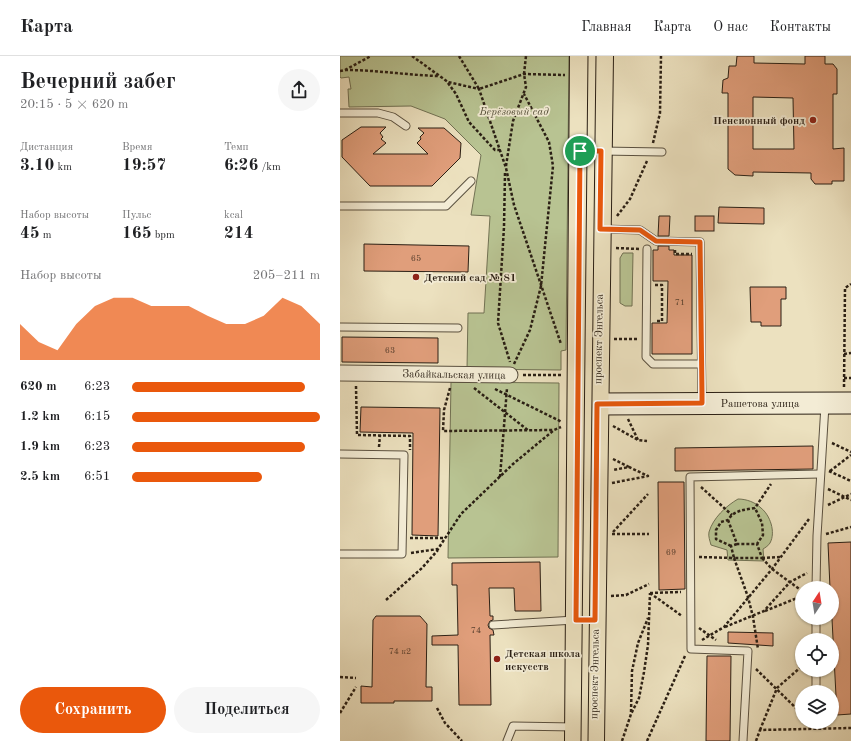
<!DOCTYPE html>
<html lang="ru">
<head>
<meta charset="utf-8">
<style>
  body { margin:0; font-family:"Old Standard TT",serif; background:#f6f6f6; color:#202124; height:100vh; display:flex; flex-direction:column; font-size:15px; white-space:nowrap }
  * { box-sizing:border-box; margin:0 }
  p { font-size:13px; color:#757577 }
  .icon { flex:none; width:22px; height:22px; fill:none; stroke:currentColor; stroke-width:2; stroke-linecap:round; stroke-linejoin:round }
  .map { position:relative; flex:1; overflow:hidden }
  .drawer { display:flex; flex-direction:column; background:#fff; width:340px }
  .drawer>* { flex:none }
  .needle { width:26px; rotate:12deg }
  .tools { position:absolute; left:455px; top:525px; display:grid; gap:8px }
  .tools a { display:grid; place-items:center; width:44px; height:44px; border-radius:50%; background:#fff; box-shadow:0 1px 3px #0004; font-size:20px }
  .pin { position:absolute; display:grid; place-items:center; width:34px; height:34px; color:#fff; margin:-17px; border:2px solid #fff; border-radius:50%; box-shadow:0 1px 4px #0007 }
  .round { display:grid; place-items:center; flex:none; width:42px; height:42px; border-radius:21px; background:#f6f6f6 }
  .head { display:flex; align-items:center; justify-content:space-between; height:68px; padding:0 20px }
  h1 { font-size:22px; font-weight:700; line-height:30px }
  .figures { display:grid; grid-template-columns:repeat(3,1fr); gap:6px; height:68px; padding:4px 20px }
  .figures div { display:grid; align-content:center }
  .figures b { font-size:17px; font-weight:700 }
  .figures small { font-size:11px; font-weight:400 }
  .figures p { font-size:11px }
  .chart { height:112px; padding:8px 20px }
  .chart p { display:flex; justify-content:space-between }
  .chart svg { width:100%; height:72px; margin-top:4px; fill:#ea580c; opacity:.7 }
  .primary-button { display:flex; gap:8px; margin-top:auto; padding:8px 20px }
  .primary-button a { flex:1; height:46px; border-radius:24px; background:#ea580c; color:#fff; font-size:16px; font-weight:700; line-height:46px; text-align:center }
  .primary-button a+a { background:#f6f6f6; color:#202124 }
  ul { padding:0 20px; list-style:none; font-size:13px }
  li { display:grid; grid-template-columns:64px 48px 1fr; align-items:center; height:30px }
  li i { height:10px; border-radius:5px; background:#ea580c }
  header { display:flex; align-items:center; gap:24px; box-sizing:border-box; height:56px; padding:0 20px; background:#fff; border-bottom:1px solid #e0e0e0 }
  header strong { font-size:19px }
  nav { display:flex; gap:22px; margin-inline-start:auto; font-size:14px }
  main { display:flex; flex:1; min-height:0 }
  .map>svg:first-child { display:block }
  .green { fill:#b8c392; stroke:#717153 }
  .building { fill:#e09e7b; stroke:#2a1f14; fill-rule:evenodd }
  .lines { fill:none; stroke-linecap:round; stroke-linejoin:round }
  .lane-casing { stroke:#5a503f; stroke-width:9 }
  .street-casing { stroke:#5a503f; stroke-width:17 }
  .secondary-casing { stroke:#2a1f14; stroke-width:23 }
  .primary-casing { stroke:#2a1f14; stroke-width:24 }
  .path { stroke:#2a1f14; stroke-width:2.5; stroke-dasharray:3 2; stroke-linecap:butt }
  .lane { stroke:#f3ecd5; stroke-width:7 }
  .street { stroke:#f3ecd5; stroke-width:15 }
  .secondary { stroke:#f3ecd5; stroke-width:21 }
  .primary { stroke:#ece1bf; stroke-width:22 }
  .tram { stroke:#2a1f14; stroke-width:1 }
  .route-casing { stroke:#fff; stroke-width:8 }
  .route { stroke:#ea580c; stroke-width:5 }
  .poi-dot { fill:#8f2418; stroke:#f3ecd5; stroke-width:1.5 }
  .labels { text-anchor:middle; stroke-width:3.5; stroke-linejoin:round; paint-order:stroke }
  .number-label { font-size:9px; fill:#583f2e }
  .park-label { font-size:11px; font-style:italic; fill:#55503a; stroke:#f3ecd5 }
  .poi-label { font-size:11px; font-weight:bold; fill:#2a1f14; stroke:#f3ecd5; text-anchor:start }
  .street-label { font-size:11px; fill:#2a1f14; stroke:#f3ecd5 }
</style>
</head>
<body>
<header>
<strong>Карта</strong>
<nav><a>Главная</a><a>Карта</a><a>О нас</a><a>Контакты</a></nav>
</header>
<main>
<section class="drawer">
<div class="head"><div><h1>Вечерний забег</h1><p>20:15 · 5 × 620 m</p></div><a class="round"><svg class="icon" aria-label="share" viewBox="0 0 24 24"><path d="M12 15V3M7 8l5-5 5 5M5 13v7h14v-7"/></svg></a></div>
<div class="figures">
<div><p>Дистанция</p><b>3.10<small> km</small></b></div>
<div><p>Время</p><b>19:57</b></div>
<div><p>Темп</p><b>6:26<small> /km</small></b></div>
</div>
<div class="figures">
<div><p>Набор высоты</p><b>45<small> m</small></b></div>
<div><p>Пульс</p><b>165<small> bpm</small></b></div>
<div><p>kcal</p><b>214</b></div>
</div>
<div class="chart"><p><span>Набор высоты</span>205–211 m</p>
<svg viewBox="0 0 160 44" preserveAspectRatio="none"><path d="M0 44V22L10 33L20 38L30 22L40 11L50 6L60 6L70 11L80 11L90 11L100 17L110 22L120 22L130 17L140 6L150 11L160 22V44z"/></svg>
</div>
<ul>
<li><b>620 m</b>6:23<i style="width:92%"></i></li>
<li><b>1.2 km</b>6:15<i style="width:100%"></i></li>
<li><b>1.9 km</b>6:23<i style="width:92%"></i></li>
<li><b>2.5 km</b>6:51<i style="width:69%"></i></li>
</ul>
<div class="primary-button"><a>Сохранить</a><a>Поделиться</a></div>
</section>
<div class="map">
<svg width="511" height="685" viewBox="0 0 511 685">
  <rect width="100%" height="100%" fill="#ece1bf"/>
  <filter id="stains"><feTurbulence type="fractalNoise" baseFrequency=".005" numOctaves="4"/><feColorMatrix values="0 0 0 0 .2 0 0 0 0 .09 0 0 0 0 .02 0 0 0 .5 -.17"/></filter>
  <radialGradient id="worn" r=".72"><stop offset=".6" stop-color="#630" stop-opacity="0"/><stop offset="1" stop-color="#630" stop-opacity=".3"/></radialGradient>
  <g class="green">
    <polygon points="0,0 229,0 226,294 221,295 221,314 127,313 128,257 144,257 150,160 131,159 141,99 105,63 71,50 9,51 8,33 11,33 9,21 1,22 0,21"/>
    <polygon points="283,197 293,197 292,250 285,250 280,247 280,202"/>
    <polygon points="111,326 219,327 218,501 108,502"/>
    <path d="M398 443C406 443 415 446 421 452 430 459 436 476 430 487 429 489 425 492 423 493L424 505 388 504 387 494 371 489C370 485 368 480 369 476 373 462 386 450 398 443Z"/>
  </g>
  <g class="building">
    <path d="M397 0H414V7L465 8V0H485V8H493L497 13V38H493V93L504 92V125H492V128H475L471 123V117L413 116V120L395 119 388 113V37H382L383 24 388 22 389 10H396ZM413 41 453 42 454 93H413Z"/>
    <polygon points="21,71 46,71 40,77 43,81 41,83 46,87 33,98 88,98 77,87 81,83 80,81 84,77 78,72 104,72 121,87 120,102 92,130 30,130 2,101 2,84"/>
    <polygon points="379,151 424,152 424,168 378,167"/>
    <polygon points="319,160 330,160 329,180 318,180"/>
    <rect x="355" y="160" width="19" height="15"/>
    <polygon points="24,188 129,190 128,216 24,215"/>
    <polygon points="318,190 329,190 329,194 334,194 334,199 352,199 352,298 312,298 312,267 327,267 328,225 313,225 313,194 318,194"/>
    <polygon points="410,231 446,231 446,243 441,243 441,270 421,270 421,266 411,266"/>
    <polygon points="2,281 98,282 98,307 2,306"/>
    <polygon points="21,351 100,352 98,480 72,479 73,377 20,376"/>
    <polygon points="473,390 473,413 335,415 335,392"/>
    <polygon points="318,426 344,426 345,533 319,534"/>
    <polygon points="511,486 511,658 497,659 492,563 492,532 490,532 488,487"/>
    <polygon points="200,506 201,555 175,555 174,532 149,532 150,560 153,560 153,564 150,565 148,569 149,572 153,574 154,579 150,579 151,649 119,649 118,589 92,589 92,580 118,579 117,529 112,529 112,507"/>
    <polygon points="36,560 80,560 87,568 86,631 92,631 92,645 54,645 54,647 21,647 21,630 32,631 33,564"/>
    <polygon points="388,576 433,577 433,590 388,587"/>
    <polygon points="367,600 391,600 390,685 366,685"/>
  </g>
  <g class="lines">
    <g class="lane-casing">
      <g id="lane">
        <polyline points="0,57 38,57 53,61 66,70"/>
        <polyline points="262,95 322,96"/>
        <polyline points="0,150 106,150 131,125"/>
        <polyline points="262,173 300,174 316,185 360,186 362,346"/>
        <polyline points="307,193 306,301 313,308 361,308"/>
        <polyline points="0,271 118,272"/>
        <polyline points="0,398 64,399 62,498 0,498"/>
        <polyline points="476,532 477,480 485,349"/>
        <polyline points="476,562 476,584"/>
        <polyline points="153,569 235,564"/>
        <polyline points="476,614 476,636"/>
        <polyline points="167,685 173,670 235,671"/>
        <polyline points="403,685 408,595 351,593 350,421 480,418"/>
      </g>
    </g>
    <g class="street-casing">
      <polyline id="street" points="0,317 170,319"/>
    </g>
    <g class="secondary-casing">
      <polyline id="secondary" points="257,348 511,347"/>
    </g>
    <g class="primary-casing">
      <g id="primary">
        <polyline points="236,685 241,0"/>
        <polyline points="253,685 262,0"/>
      </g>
    </g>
    <g class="path">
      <polyline points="72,0 108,26 139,33 166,112 174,149 221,288"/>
      <polyline points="119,0 139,33 184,18 225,19"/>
      <path d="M5 14C36 14 67 19 98 20"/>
      <polyline points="0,15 5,14 31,0"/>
      <polyline points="108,27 116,38 129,66 152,91 155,94 160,94"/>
      <polyline points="313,87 320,57 321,0"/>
      <polyline points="166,110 173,65 186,31 184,18 186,0"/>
      <polyline points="165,117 164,171 158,267 170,306"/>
      <polyline points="277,160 290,143 307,105"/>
      <polyline points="276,192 299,193"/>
      <polyline points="335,194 335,198 352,198"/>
      <polyline points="315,229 322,229 322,265 316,265"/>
      <polyline points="274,283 297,283"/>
      <polyline points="504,298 511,297"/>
      <polyline points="174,308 190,274 201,230 213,110 209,86 184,38"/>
      <polyline points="183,319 222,319"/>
      <polyline points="504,322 511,322"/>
      <polyline points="16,330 17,379 70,380 70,394"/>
      <polyline points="504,331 505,232 511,228"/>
      <polyline points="110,332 104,354 103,375 214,374"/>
      <polyline points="134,332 189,375"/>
      <polyline points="155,333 222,366"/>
      <polyline points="288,363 298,384"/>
      <polyline points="273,370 298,384 307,385"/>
      <polyline points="492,387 511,396"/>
      <polyline points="39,391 40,379"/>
      <polyline points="273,403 289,411 273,414"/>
      <polyline points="489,415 511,425"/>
      <polyline points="490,415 511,399"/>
      <polyline points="160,421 167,332"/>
      <polyline points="272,427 308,420 289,411"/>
      <polyline points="361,431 392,459"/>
      <polyline points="488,433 511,444"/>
      <polyline points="488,449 511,438"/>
      <polyline points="388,464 397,488 417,488 423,479 422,467 415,452"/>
      <polyline points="273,476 308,438"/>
      <polyline points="272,478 309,478"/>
      <polyline points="486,478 511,471"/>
      <polyline points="70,482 105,482"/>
      <polyline points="397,488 391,490 394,502 422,502 417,488"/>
      <path d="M391 490 376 483V474L381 466 388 464C394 454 404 454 415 452L431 428"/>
      <polyline points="71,497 98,493 121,458 173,408 214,374 221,371"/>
      <polyline points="359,501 394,502 408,541 413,561 418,593"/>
      <polyline points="422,502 432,513 462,535"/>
      <polyline points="422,502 441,501"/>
      <polyline points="310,537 342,560"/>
      <polyline points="310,537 341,536"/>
      <polyline points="271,540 286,539 309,528"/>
      <polyline points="46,544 82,512 98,494"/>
      <polyline points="425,555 462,540"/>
      <polyline points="385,571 424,555 450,526 467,517"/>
      <polyline points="359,572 376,584"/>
      <polyline points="362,584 384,571 432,513 469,463"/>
      <polyline points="416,613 462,658"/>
      <polyline points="0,621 16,622"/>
      <polyline points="97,652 105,667 122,685"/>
      <polyline points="291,656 292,615 298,587 308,562"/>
      <polyline points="0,657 16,631"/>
      <polyline points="469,666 476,673"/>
      <polyline points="481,666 483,672"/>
      <polyline points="420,674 437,632 462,610"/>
      <polyline points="282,685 291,658 299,642 304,616 308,589 310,537"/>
      <polyline points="307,685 345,600"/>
      <polyline points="416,685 420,674 511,672"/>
    </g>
    <use href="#lane" class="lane"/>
    <use href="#street" class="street"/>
    <use href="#secondary" class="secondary"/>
    <use href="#primary" class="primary"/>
    <g class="tram">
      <polyline points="241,685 248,0"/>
      <polyline points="248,685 256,0"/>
    </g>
  </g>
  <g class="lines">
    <g class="route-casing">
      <polygon id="route" points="240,95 261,95 260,173 300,174 316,185 360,186 362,338 362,347 257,348 255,564 236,564"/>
    </g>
    <use href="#route" class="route"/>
  </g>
  <g class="poi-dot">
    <circle cx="473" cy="64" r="4"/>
    <circle cx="76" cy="221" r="4"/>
    <circle cx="157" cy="603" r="4"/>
  </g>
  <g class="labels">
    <g class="number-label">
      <text x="76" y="205">65</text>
      <text x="340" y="249">71</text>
      <text x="50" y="297">63</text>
      <text x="331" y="499">69</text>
      <text x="136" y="577">74</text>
      <text x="60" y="598">74 к2</text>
    </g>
    <g class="park-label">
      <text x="174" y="59">Берёзовый сад</text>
    </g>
    <g class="poi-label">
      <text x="465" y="68" text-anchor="end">Пенсионный фонд</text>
      <text x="84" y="225">Детский сад № 81</text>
      <text x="165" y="601">Детская школа<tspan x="165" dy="13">искусств</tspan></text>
    </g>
    <g class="street-label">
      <text transform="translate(258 283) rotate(-89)" y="4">проспект Энгельса</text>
      <text transform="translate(114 318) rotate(1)" y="4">Забайкальская улица</text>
      <text x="420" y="351">Рашетова улица</text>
      <text transform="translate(254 618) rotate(-89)" y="4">проспект Энгельса</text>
    </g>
  </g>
  <rect width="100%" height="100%" filter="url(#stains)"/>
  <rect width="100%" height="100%" fill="url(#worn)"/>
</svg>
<div class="tools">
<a><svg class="needle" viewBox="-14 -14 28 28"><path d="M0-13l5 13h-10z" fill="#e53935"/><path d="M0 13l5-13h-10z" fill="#757577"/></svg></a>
<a><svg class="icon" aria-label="locate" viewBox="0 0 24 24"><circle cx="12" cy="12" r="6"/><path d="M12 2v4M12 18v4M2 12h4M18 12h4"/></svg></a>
<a><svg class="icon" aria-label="layers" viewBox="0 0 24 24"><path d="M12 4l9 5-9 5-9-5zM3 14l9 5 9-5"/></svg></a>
</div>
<div class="pin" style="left:240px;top:95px;background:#1e9e55"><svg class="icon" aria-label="arrive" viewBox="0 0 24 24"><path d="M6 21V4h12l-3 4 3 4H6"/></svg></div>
</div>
</main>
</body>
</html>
